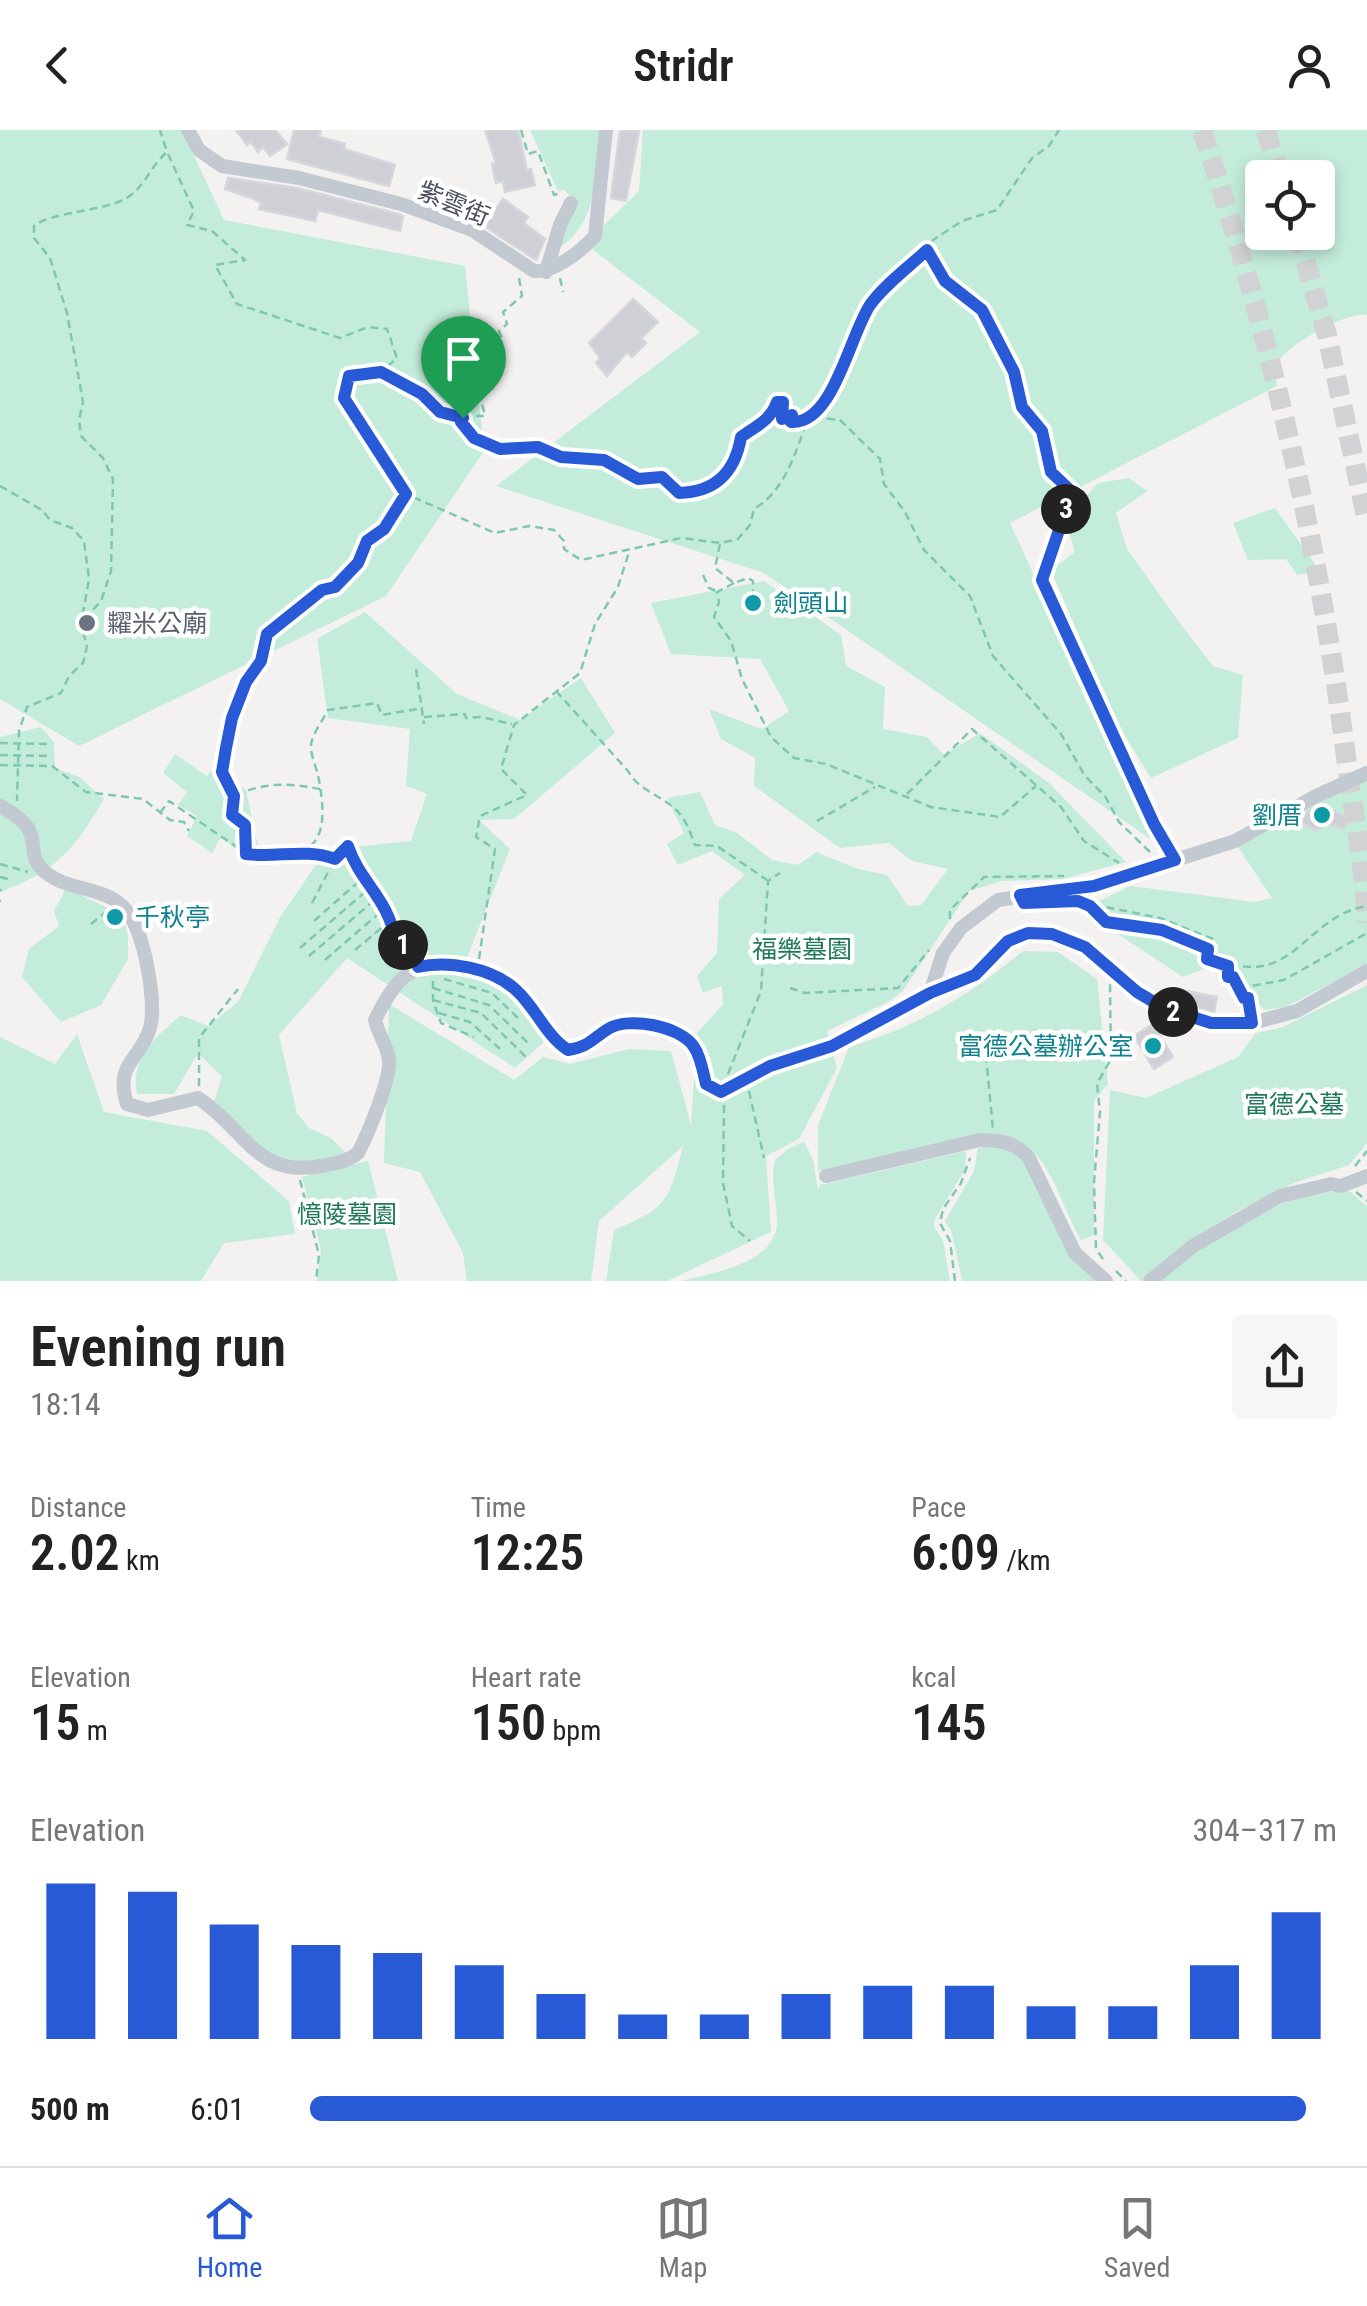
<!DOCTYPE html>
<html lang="en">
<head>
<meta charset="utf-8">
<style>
  body { margin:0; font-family:"Roboto Condensed","Noto Sans TC",sans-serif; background:#f6f6f6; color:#222; height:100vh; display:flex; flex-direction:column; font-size:38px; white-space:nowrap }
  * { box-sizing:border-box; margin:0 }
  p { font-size:32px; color:#767676 }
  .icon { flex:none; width:55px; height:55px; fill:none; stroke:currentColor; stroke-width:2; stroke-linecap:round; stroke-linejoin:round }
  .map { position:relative; height:1151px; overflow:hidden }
  .drawer { display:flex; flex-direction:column; background:#fff; flex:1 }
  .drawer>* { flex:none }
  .buttons { position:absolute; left:1245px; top:30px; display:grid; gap:20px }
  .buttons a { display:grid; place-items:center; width:90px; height:90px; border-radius:10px; background:#fff; box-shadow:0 5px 15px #0003; font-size:50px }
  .pin { position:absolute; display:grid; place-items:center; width:85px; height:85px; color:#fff; margin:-102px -42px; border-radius:50% 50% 50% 0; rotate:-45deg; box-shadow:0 0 10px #0007 }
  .pin .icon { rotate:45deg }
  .km { position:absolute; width:50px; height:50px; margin:-25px; border-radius:50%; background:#222; color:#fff; font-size:28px; line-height:50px; text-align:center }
  .round { display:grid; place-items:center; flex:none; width:105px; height:105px; border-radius:10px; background:#f6f6f6 }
  .headline { display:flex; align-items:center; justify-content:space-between; height:170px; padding:0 30px }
  h1 { font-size:55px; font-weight:600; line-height:75px }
  .metrics { display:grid; grid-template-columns:repeat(3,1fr); gap:15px; height:170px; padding:10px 30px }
  .metrics div { display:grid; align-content:center }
  .metrics b { font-size:50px; font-weight:600 }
  .metrics small { font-size:28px; font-weight:400 }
  .metrics p { font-size:28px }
  .chart { height:280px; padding:20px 30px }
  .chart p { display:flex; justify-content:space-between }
  .chart svg { width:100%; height:180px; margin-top:10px; stroke:#2859d6; stroke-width:6 }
  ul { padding:0 30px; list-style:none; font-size:32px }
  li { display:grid; grid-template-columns:160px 120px 1fr; align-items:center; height:75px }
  li i { height:25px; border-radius:12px; background:#2859d6 }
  header { display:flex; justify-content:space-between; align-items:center; height:130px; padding:0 30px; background:#fff; font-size:45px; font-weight:600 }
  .tabs { display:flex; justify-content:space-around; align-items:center; height:140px; border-top:2px solid #e0e0e0; background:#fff; font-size:28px; color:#767676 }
  .tabs a { display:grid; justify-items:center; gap:5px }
  .tabs .current { color:#2859d6 }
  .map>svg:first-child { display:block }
  .green { fill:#c4ecda; fill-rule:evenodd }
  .building { fill:#ced0d5; stroke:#d6d6dc; stroke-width:2.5 }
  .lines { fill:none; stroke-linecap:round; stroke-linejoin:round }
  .highway-tunnel { stroke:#d1d2d3; stroke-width:20; stroke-dasharray:20 10; stroke-linecap:butt }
  .path { stroke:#7ec8af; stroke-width:2.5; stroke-dasharray:8 5; stroke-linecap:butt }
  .minor { stroke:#c3c9d1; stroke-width:14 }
  .route-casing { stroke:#fff; stroke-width:20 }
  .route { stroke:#2859d6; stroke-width:12 }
  .culture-dot { fill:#0f9aa8; stroke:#fff; stroke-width:4 }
  .worship-dot { fill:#6b7280; stroke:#fff; stroke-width:4 }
  .labels { text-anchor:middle; stroke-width:9; stroke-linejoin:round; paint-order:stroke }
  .street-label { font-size:25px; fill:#4a515d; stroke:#fff }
  .culture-label { font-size:25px; fill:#0d838f; stroke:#fff; text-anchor:start }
  .worship-label { font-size:25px; fill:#5b616d; stroke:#fff; text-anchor:start }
  .park-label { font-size:25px; fill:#1f7a5b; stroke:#fff }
</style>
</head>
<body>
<header><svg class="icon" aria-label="back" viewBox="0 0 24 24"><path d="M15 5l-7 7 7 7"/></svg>Stridr<svg class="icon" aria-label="person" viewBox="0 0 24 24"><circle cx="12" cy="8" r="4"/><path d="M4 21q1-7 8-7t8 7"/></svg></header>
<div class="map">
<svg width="1367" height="1151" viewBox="0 0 1367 1151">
  <rect width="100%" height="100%" fill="#f3f2f1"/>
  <g class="green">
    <polygon points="0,0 182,0 224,90 465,136 484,321 386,466 79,616 0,569"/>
    <path d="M530 0H601C598 43 597 97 556 120L577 75 565 60 558 61Z"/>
    <path d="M643 0H1367V185C1347 181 1288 214 1278 232 1274 240 1276 248 1277 256L1010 393 1158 714 764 443 496 356 700 202 593 120 601 98 639 61ZM1262 48H1318V102H1262Z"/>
    <polygon points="1129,348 1147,361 1116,383 1127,419 1182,496 1213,536 1243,545 1238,608 1151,648 1115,590 1051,440 1075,422 1065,390 1098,353"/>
    <polygon points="1275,378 1320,441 1297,445 1286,429 1248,430 1233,393"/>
    <path d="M764 451 841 505 846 536 885 557 883 599 927 607 944 625 980 603 1049 653 1126 732 1063 749 1002 751 969 761 903 861 888 872 827 901 837 938 799 1009 766 1026 771 1102 667 1151H606L614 1100C668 1078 669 1070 683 1016L599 1091 591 1151H467L463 1123 420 1042 384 1033 389 874 514 950 543 927 570 934 629 919 671 921 691 995 697 903 723 874 722 856 703 863 697 846 717 823 719 769 745 745 712 721 678 735 667 714 684 703 667 668 700 662 715 695 737 703 772 730 798 735 816 722 858 739 887 745 908 776 921 775 948 739 912 731 889 713 840 718 754 656 755 628 721 609 709 579 762 599 789 581 760 529 671 524 651 473Z"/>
    <path d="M365 482 457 564 520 590 581 548 615 603 514 689 479 690 510 719 464 835C501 855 528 871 548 908L515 938 347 828 279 905 297 983 309 998 331 1008 350 1027 318 1041 260 1023 214 972 222 947 198 923 174 964H137C130 927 156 907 181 885L208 896 238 872 279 789 326 720 411 711 427 664 406 656 410 599 328 588 317 509Z"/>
    <path d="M41 597 54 612 55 638 79 647 104 669C75 719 55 742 0 762V607Z"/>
    <polygon points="175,624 207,646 214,638 246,660 259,721 252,731 221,707 212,723 187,706 197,686 178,675 187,662 163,643"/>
    <polygon points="1367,650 1367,834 1286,877 1265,880 1216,834 1183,847 1081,780 1130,756 1255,772 1272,768 1238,717 1324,667"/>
    <polygon points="66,758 122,785 128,805 128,829 101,875 61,892 22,847 29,819 59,796 54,781"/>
    <path d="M1023 821 1058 822 1097 849 1108 954 1094 971V1105L1081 1110C1054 1064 1048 1000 982 1005L818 1041V995L849 917C920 895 966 868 1023 821Z"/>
    <polygon points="1367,855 1367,1013 1349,1035 1294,1053 1236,1082 1186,1115 1141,1151 1103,1110 1110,960 1146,968 1238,927 1256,903 1283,897"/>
    <polygon points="77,904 104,982 207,1001 289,1071 295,1104 224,1113 201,1151 0,1151 0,907 55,934"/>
    <path d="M804 1012 813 1029 818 1060 820 1055 966 1021 965 1040 935 1089 934 1097 943 1110 950 1151H682C712 1143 775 1134 777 1093 777 1072 770 1050 775 1030L788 1019Z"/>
    <polygon points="997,1014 1014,1021 1027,1036 1101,1151 962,1151 952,1103 945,1091 974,1041 978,1018"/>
    <polygon points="368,1031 398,1151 317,1151 321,1120 302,1047"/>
    <polygon points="1348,1060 1367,1076 1367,1151 1160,1151 1198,1119 1298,1065"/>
  </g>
  <g class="building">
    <polygon points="236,0 275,0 287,14 270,26 263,17 258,22 251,12 247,15"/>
    <polygon points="294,0 321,0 319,7 345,14 344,19 395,35 389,56 287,29"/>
    <polygon points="485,0 518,0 527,40 531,39 535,55 505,62 503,51 496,53 492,34 496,33"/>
    <polygon points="620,0 639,1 626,71 611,68"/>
    <polygon points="228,48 297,58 398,84 403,86 400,101 318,80 315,91 259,79 261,73 254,69 225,59"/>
    <polygon points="503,69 528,87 524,93 545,109 536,130 475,90 484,78 492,84"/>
    <polygon points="633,169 658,192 641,208 646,213 632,227 627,222 607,246 596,233 600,228 589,213"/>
    <polygon points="1321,675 1348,688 1343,699 1323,691 1318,701 1300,693 1304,684"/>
    <polygon points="1186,861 1217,867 1214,882 1184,874"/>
    <polygon points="1153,894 1173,927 1154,939 1134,906"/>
  </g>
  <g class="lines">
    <g class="highway-tunnel">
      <path d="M1202 0C1270 204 1319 414 1346 627 1353 682 1365 738 1367 793"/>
      <polyline points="1266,0 1280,48"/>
      <polyline points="1297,102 1327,205 1367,391"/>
    </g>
    <g class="path">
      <polyline points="521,0 528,24 538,21 554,65 560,63"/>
      <polyline points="168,24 194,81 187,95 212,101 245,130 215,135 237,174 340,208 368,197 387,199 397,228 381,242 349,246 343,268 406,364"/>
      <polyline points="927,121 945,151 982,180 1014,243 1022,277 1042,301 1051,341 1072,363 1041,450 1154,695 1172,718"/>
      <path d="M519 148 522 166 503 182 507 194 499 201 503 211 492 213 475 208 468 214 458 213 460 224 482 256 479 261 485 286H467L461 292 475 307 501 319 538 317 561 327 604 330 608 335 636 344 638 349 663 347 679 363C716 362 734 342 741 307 757 296 770 291 777 272H783V289L792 285 791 292 806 291"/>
      <polyline points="560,148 563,162"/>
      <polyline points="472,197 475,207"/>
      <path d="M382 243C408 257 434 281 461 287"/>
      <polyline points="814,287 840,290 880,329 884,354 905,382 924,420 970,466 993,526 1061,604 1085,646 1105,666 1119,692 1153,725"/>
      <polyline points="0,356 42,380 50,390 72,398 84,411 89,449 81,494 87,516 83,533 69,546 61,563 27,577 19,601 17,671"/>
      <polyline points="720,414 715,438 734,453 748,448 753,451 753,473"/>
      <polyline points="703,445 709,458 716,461"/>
      <polyline points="734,453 717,462 719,472 714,487 731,511 742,549 771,607 794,628 826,634 931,677 1000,687 1036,656"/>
      <path d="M82 502 86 487 101 471 111 441 113 349 103 328 81 306 79 290 83 272 67 183 50 128 34 108V96C51 82 99 82 125 69 145 58 150 36 167 22L160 0"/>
      <polyline points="416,539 424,594"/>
      <path d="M556 561 628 641C638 661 665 666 680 684 687 692 691 705 695 715L717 716 767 750"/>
      <polyline points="424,587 465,584 466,588 481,587 512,594"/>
      <polyline points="0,613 47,614"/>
      <polyline points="0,625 47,626"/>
      <polyline points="0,635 52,636 86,662 143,669 170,690 184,692 189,701"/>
      <polyline points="907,664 972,599 1061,677 1084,711 1119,733"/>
      <path d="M236 665C266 652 288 653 320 659"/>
      <path d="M160 683 169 671 247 724 245 695 232 685 234 666 221 642 233 588 246 552 261 531 267 505 322 460 335 457 358 433 367 411 384 399 406 364 495 403 529 396 554 400 564 411V419L581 430 681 408 721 413 738 409 750 395 754 379C786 360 795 322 808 290L814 287 839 251 847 220 879 164 927 121 933 110 962 91 997 80 1032 28 1049 16 1059 0"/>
      <polyline points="817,691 875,657"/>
      <polyline points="303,722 334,728"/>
      <path d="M248 724C318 733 331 710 318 645 316 637 310 623 311 615 312 604 323 590 328 580L377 573 382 585 423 578"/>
      <polyline points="0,734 28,742"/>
      <polyline points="0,747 12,750"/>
      <polyline points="0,760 2,760"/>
      <polyline points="0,771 1,771"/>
      <polyline points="1081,772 1160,788 1213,809"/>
      <path d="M312 773 335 729 348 717C360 753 389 770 396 813L413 817 418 826"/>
      <polyline points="1089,775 1106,792 1162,800 1209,819 1207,829 1228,836 1229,847 1233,847 1243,868 1249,868 1250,879"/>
      <polyline points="950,789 950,780 984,747 1064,746"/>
      <polyline points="314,791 365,746"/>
      <polyline points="91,794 108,780"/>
      <polyline points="300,818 371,757"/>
      <polyline points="355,820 391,790"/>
      <polyline points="309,826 377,768"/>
      <polyline points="479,829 495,719 476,707 480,686 527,665 501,639 514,595 580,543 595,494 618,457 629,422"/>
      <polyline points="325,830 384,779"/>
      <path d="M1230 836C1240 836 1252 838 1262 836 1302 829 1318 784 1367 776"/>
      <polyline points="444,849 492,863 520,890"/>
      <polyline points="433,851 433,871 441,893 474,907"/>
      <polyline points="433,858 489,875 531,916"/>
      <polyline points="790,858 805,863 898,858 929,820"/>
      <polyline points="1240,858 1284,850 1367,803"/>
      <polyline points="433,870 481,883 527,928"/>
      <polyline points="439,883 470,892 500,919"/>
      <polyline points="986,925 993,1000"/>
      <polyline points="728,944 761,861 768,751 780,743"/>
      <polyline points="199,956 199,908 238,859"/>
      <polyline points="749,961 764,1028"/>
      <polyline points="724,975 723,1053 732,1096 750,1111"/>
      <polyline points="1355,1036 1367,1021"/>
      <polyline points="300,1050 319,1125 316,1151"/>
      <polyline points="1356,1062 1367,1071"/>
      <polyline points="1103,1129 1096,1119 1094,1052 1100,982 1097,954 1111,929 1110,854"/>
      <polyline points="1116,1141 1126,1151"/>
      <polyline points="955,1151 950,1111 940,1093 943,1079 961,1053 970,1028"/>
    </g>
    <g class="minor">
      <path d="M188 0 199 20 222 36 299 48 401 74 472 100 534 141C554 143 581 121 595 106L606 0"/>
      <polyline points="546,142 560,95 571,73"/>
      <path d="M0 676C52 703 20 720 44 741 67 762 105 755 126 780 144 800 157 872 150 898 140 931 114 933 127 974L148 980 198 968C246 999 255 1048 321 1036 335 1033 347 1032 358 1023 368 1004 391 949 389 929 387 916 378 903 375 890 397 846 414 826 467 838 484 842 503 847 517 860 537 878 545 906 568 920 587 917 592 909 608 899 628 886 680 896 694 917 701 927 703 942 706 954L721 962 769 936 832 916 930 863 975 845 1008 811 1028 803 1052 804 1085 817 1137 862 1164 879 1211 893H1252L1297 881 1367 841"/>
      <polyline points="930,863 943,823 961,798 998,770 1094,756 1235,711 1314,667 1367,643"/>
      <path d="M826 1046 980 1010C1002 1011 1014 1011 1029 1028L1075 1123 1106 1151"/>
      <polyline points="1150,1151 1193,1116 1280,1066 1331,1054 1341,1056 1367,1046"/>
    </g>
  </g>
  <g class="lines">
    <g class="route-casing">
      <path id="route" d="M927 120 945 151 982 180 1014 242 1022 277 1042 301 1051 342 1072 362 1042 450 1154 694 1175 730 1094 756 1020 765 1024 773 1078 771 1090 776 1106 792 1162 800 1208 819 1207 829 1228 836V847H1233L1244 868H1248L1252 893H1211L1164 878 1137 862 1085 817 1052 804 1028 803 1008 811 975 845 930 863 832 916 770 936 721 962 706 954C703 942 701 927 694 917 681 896 628 886 608 899 592 909 588 917 568 920 545 905 536 878 516 860 492 838 449 830 418 837V821L396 813C389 768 360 753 348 716L335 729C306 718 277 728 246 724L245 695 232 685 234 666 222 642 226 618 232 588 246 552 261 531 267 504 322 460 335 457 358 433 367 411 384 399 406 364 344 268 349 246 381 242 422 264 440 282 463 288 461 292 474 308 500 319 538 317 561 327 604 330 638 349 662 347 679 363C716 362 735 342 741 307 756 296 770 291 777 272H783L782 289 792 285 791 292C833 295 849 207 870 175 884 155 909 137 927 120Z"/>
    </g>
    <use href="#route" class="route"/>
  </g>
  <g class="culture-dot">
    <circle cx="753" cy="473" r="10"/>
    <circle cx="1322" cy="685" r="10"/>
    <circle cx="115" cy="787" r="10"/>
    <circle cx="1153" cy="916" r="10"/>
  </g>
  <circle class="worship-dot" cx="87" cy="493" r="10"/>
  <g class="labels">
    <g class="street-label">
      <text transform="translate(454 73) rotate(23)" y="9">紫雲街</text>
    </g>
    <g class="culture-label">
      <text x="773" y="482">劍頭山</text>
      <text x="1302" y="694" text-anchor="end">劉厝</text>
      <text x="135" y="796">千秋亭</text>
      <text x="1133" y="925" text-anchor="end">富德公墓辦公室</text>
    </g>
    <g class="worship-label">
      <text x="107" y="502">糶米公廟</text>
    </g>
    <g class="park-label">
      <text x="802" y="828">福樂墓園</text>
      <text x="1294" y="983">富德公墓</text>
      <text x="347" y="1093">憶陵墓園</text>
    </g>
  </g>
</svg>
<div class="buttons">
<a><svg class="icon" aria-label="locate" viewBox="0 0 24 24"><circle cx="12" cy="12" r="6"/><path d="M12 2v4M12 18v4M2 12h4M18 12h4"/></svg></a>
</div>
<div class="pin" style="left:463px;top:288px;background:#1e9e55"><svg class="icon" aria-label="arrive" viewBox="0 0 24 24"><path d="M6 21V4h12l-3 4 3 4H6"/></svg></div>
<b class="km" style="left:403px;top:815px">1</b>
<b class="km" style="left:1173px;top:882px">2</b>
<b class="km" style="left:1066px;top:379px">3</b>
</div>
<section class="drawer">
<div class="headline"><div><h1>Evening run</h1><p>18:14</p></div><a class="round"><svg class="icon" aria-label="share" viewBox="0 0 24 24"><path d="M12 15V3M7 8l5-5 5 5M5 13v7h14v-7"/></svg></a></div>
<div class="metrics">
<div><p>Distance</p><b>2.02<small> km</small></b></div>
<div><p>Time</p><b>12:25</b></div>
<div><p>Pace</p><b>6:09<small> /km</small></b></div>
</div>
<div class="metrics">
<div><p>Elevation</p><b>15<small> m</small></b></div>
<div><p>Heart rate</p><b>150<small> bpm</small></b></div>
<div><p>kcal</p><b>145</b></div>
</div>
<div class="chart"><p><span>Elevation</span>304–317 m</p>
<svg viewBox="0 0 160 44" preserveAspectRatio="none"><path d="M5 44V6M15 44V8M25 44V16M35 44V21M45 44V23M55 44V26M65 44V33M75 44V38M85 44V38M95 44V33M105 44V31M115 44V31M125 44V36M135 44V36M145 44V26M155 44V13"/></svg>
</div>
<ul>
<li><b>500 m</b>6:01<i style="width:97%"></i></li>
</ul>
</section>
<nav class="tabs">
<a class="current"><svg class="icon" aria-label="home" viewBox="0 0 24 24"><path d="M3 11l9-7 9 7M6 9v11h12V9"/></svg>Home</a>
<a><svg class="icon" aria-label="map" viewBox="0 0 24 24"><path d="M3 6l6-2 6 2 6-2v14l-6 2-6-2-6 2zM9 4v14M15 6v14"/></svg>Map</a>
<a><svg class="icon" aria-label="saved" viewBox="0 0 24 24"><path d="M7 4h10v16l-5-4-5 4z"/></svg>Saved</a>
</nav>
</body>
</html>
